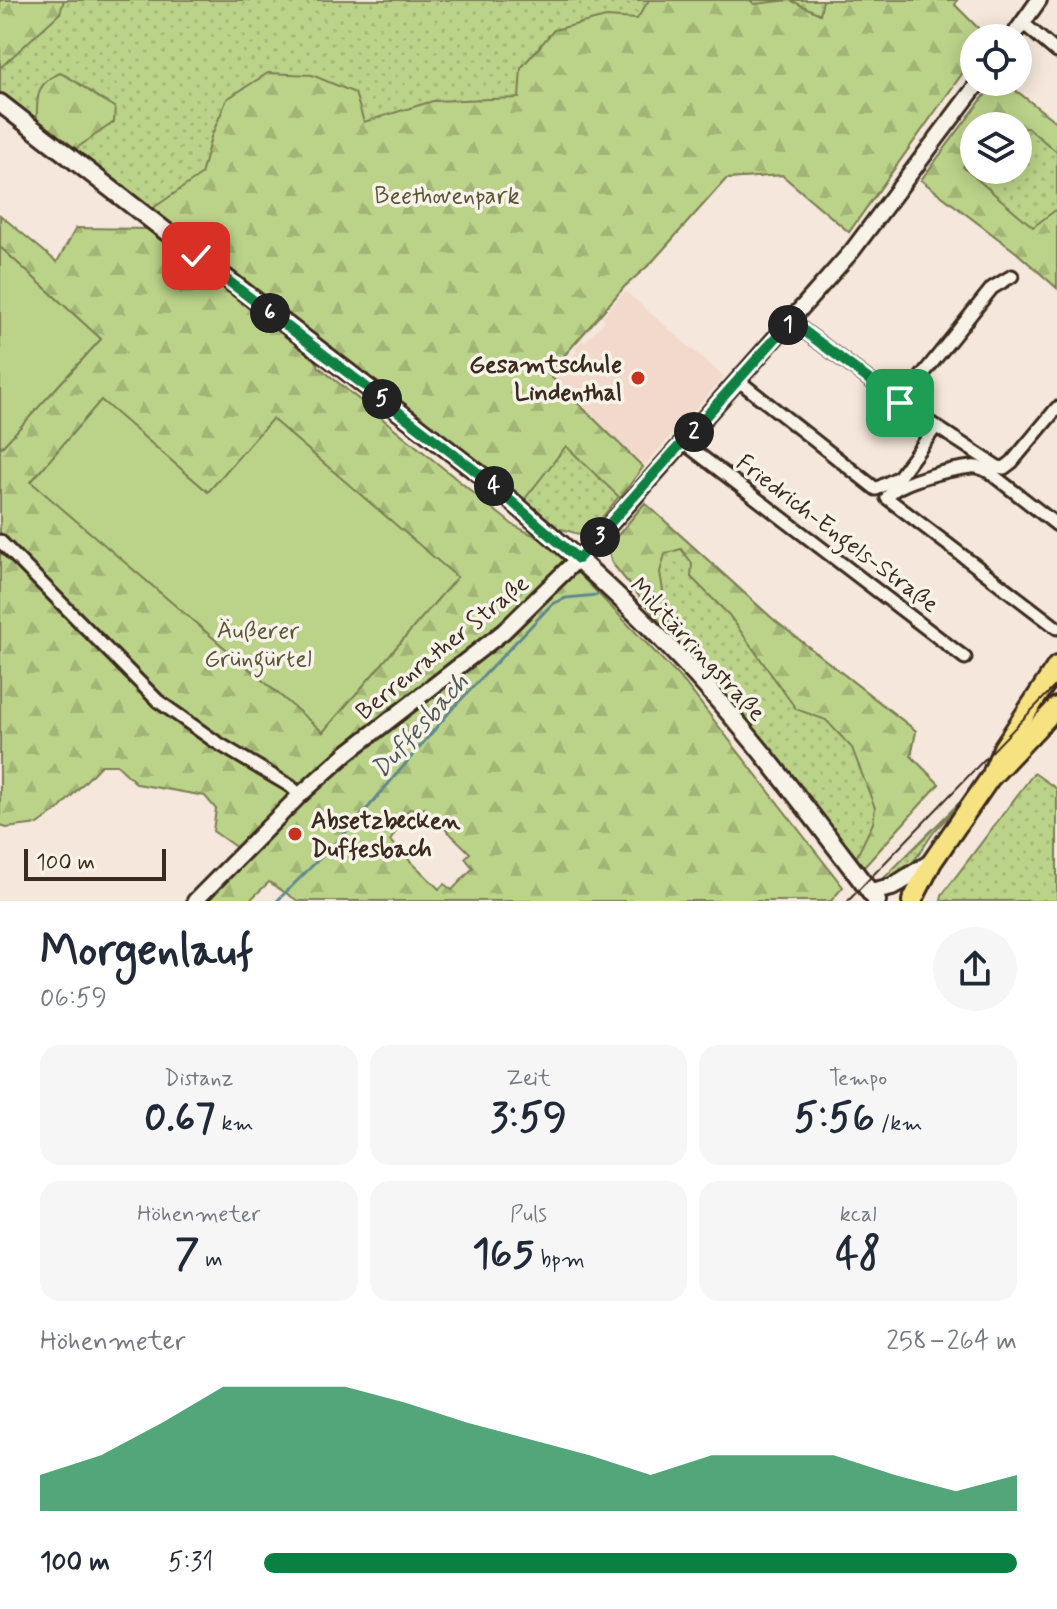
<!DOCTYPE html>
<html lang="de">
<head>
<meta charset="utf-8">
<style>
  body { margin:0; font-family:Mynerve,sans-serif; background:#f6f6f7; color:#1f2937; height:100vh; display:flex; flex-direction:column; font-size:30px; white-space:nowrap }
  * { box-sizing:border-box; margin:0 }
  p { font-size:26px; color:#747a83 }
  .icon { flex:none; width:44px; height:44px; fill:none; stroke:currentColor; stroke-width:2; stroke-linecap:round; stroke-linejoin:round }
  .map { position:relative; height:901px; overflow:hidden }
  .panel { display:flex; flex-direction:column; background:#fff; flex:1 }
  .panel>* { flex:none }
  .controls { position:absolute; left:960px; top:24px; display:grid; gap:16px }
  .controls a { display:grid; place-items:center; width:72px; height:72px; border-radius:50%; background:#fff; box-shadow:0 4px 20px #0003; font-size:40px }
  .scale { position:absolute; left:24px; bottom:20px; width:142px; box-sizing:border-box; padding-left:8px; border:4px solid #3b2a1e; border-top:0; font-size:22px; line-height:28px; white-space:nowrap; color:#3b2a1e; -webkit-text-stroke:6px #f7f3e8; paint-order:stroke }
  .pin { position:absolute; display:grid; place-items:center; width:68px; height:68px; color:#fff; margin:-34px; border-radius:16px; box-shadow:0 4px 12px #0006 }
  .km { position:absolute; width:40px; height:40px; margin:-20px; border-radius:50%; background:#222; color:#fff; font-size:22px; line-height:40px; text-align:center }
  .round { display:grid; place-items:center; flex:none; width:84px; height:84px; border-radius:42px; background:#f6f6f7 }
  .overview { display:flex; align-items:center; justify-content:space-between; height:136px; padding:0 40px }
  h1 { font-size:44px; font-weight:800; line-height:60px }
  .figures { display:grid; grid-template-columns:repeat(3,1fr); gap:12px; height:136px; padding:8px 40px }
  .figures div { display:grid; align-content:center; border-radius:20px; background:#f6f6f7; text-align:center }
  .figures b { font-size:40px; font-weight:800 }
  .figures small { font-size:22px; font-weight:400 }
  .figures p { font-size:22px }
  .chart { height:224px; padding:16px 40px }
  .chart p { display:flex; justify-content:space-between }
  .chart svg { width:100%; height:144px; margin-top:8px; fill:#0b8043; opacity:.7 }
  ul { padding:0 40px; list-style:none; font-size:26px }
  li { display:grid; grid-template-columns:128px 96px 1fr; align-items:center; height:60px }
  li i { height:20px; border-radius:10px; background:#0b8043 }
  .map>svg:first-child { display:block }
  .built { fill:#f3d9cb }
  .green { fill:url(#green-dots); stroke:#7b7e54; stroke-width:2; fill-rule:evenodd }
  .forest { fill:url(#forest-firs); stroke:#7b7e54; stroke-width:2; fill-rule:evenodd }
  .pitch { fill:#bbd389; stroke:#7b7e54; stroke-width:2 }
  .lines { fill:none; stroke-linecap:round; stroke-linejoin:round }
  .stream { stroke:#61888e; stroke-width:3 }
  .minor-casing { stroke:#3b2a1e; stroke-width:17 }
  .tertiary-casing { stroke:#3b2a1e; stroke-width:20 }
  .secondary-casing { stroke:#3b2a1e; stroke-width:22 }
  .primary-casing { stroke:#3b2a1e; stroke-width:24 }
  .minor { stroke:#f7f3e8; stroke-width:11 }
  .tertiary { stroke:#f7f3e8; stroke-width:14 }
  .secondary { stroke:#f7f3e8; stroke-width:16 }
  .primary { stroke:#f7e281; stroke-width:18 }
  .tram { stroke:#3b2a1e; stroke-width:2 }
  .route-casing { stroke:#fff; stroke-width:16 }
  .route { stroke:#0b8043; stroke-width:10 }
  .poi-dot { fill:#c8321e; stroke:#f7f3e8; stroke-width:3 }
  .labels { text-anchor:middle; stroke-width:7; stroke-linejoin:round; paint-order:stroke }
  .park-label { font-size:24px; fill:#5b5439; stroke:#f7f3e8 }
  .poi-label { font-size:24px; font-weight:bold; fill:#3b2a1e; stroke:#f7f3e8; text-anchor:end }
  .street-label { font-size:24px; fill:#3b2a1e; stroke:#f7f3e8 }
  .water-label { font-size:26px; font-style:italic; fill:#4e5956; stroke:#f7f3e8 }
</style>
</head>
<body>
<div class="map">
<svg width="1057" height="901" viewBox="0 0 1057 901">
  <defs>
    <pattern id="green-dots" width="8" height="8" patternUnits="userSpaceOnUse" patternTransform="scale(2)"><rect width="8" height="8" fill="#bbd389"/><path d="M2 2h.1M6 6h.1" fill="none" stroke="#a2b576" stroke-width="1.8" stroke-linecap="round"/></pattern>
    <pattern id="forest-firs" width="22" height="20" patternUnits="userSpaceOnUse" patternTransform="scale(2)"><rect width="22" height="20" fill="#bbd389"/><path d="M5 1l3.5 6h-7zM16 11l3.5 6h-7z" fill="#a2b576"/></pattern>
  </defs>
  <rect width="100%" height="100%" fill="#f5e7db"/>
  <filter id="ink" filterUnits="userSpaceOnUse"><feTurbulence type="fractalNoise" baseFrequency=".0125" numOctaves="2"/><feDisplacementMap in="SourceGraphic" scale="16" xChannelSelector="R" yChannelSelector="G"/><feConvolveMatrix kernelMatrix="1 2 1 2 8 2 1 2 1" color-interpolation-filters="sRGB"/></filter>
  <g filter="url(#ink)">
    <polygon class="built" points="625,291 724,377 643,467 552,379 577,351 575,348 582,340 585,342 605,320 602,317"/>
    <g class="green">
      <path d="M0 0H957L955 5 988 38H974V57L849 232 782 175 726 179 651 263 624 287 548 374 643 467 592 530C577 540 571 528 558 529L524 500 0 96Z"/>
      <path d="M995 82H1005L1057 123V288L1016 252 921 180ZM974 126H1018V170H974Z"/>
      <polygon points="645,503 774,620 916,731 911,756 939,784 864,867 612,563 608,547"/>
      <polygon points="1034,773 1057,789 1057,901 941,901 942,895"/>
      <path d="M959 803C952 814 942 822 934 832 919 852 908 879 880 882Z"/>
    </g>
    <g class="forest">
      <polygon points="0,0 64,0 60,13 0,68"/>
      <polygon points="649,0 750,0 754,4 790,0 820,14 823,0 957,0 955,5 988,38 974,38 974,57 849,232 782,175 726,179 651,263 624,287 548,374 643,467 620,498 566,446 524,500 149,211 201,175 211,137 227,99 268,73 312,75 355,93 364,122 433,101 519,98 521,68 554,30 606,17 637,19"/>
      <path d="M60 73C83 83 91 96 115 107L114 122 71 152 37 123C37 99 34 84 60 73Z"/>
      <polygon points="995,82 1005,82 1057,123 1057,152 1028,128 1018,129 1018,126 1005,126 1000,122 995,126 974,126 974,147 963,167 1033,227 1057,209 1057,288 1016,252 921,180"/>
      <path d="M0 215 57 262 76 228 152 229 313 354 319 367 513 525 549 543 685 683 843 887 831 901H298L269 882 249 901H208L241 867 244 853 213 831 216 809 205 796 137 784 117 765H101L60 808 38 824 6 828 0 824V444L3 446 101 339 0 247ZM101 401 208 492 31 482ZM411 808 419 813 424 808 470 853 465 858 473 868 452 890 444 884 439 889 390 841 398 828 395 824Z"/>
      <polygon points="645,503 774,620 916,731 911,756 939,784 864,867 856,858 873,823 875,808 852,748 826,720 796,709 729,615 691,577 692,563 681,549 665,554 660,572 670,634 612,563 608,547"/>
    </g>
    <g class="pitch">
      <polygon points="0,247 101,339 2,447 0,444"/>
      <polygon points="101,400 208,492 272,419 457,577 323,732 31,482"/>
    </g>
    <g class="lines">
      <polyline class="stream" points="277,901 355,823 452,709 552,604 566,598 597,595"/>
      <g class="minor-casing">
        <g id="minor">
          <polyline points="1023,23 1057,52"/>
          <polyline points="791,321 900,403 998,467 1004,468 1012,462 1057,408"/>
          <polyline points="739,381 876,489 899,477 935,428"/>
          <polyline points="900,403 992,288 1012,276"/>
          <polyline points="684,443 965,658"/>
          <path d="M1057 525 989 472C983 469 978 466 971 467 952 469 894 482 887 498L1057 628"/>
          <polyline points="0,541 158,701 216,742 290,786 300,795"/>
        </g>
      </g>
      <g class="tertiary-casing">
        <g id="tertiary">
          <polyline points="1012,38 1039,0"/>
          <polyline points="195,901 300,795 347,753 503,632 592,545 852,251 979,82"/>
        </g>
      </g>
      <g class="secondary-casing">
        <g id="secondary">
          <path d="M0 103 482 476C549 532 614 589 674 652 748 729 812 816 877 901"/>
          <polyline points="870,892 892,887 932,862"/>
        </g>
      </g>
      <g class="primary-casing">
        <g id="primary">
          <polyline points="993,772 1003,748 1057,666"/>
          <polyline points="912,901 932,862 990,778 1057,707"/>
        </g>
      </g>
      <use href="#minor" class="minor"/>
      <use href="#tertiary" class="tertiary"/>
      <use href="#secondary" class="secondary"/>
      <use href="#primary" class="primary"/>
      <polyline class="tram" points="848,901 1057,684"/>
    </g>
  </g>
  <g class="lines" filter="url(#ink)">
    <g class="route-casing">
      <polyline id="route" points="196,256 482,476 578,559 791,321 900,403"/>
    </g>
    <use href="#route" class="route"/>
  </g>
  <g class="poi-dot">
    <circle cx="638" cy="378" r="8"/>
    <circle cx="295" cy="834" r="8"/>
  </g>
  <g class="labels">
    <g class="park-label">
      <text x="447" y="203">Beethovenpark</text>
      <text x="258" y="638">Äußerer<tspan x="258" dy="28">Grüngürtel</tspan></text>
    </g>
    <g class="poi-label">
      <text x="622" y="372">Gesamtschule<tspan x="622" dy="28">Lindenthal</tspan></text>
      <text x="311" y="828" text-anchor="start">Absetzbecken<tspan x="311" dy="28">Duffesbach</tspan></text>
    </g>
    <g class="street-label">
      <text transform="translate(838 533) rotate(37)" y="8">Friedrich-Engels-Straße</text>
      <text transform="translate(442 647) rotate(-39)" y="8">Berrenrather Straße</text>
      <text transform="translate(698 649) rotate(47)" y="8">Militärringstraße</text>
    </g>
    <g class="water-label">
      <text transform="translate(419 725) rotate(-48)" y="9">Duffesbach</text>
    </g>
  </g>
</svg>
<div class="controls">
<a><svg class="icon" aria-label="locate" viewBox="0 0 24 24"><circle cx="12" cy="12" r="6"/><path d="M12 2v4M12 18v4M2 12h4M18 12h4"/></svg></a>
<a><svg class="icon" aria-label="layers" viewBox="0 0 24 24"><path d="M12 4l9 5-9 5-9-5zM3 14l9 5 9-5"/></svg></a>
</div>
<div class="scale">100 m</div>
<div class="pin" style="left:900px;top:403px;background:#1e9e55"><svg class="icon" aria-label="arrive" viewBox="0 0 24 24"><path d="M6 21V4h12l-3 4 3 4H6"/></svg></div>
<div class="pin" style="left:196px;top:256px;background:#d93025"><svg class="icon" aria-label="check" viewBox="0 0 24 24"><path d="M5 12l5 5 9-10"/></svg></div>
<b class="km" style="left:788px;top:325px">1</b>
<b class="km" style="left:694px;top:432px">2</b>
<b class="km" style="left:600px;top:537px">3</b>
<b class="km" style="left:494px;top:486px">4</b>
<b class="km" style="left:382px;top:399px">5</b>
<b class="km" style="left:270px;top:313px">6</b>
</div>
<section class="panel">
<div class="overview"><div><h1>Morgenlauf</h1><p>06:59</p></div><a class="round"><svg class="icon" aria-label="share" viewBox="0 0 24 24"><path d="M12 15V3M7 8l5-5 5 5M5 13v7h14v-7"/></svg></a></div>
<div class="figures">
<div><p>Distanz</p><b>0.67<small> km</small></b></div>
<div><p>Zeit</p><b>3:59</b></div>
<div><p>Tempo</p><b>5:56<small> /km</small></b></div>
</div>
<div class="figures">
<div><p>Höhenmeter</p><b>7<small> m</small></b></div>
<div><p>Puls</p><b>165<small> bpm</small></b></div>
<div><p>kcal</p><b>48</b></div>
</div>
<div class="chart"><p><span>Höhenmeter</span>258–264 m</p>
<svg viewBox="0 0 160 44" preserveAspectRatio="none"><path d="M0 44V33L10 27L20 17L30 6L40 6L50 6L60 11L70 17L80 22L90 27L100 33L110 27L120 27L130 27L140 33L150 38L160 33V44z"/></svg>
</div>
<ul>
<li><b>100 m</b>5:31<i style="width:100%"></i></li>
</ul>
</section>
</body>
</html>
